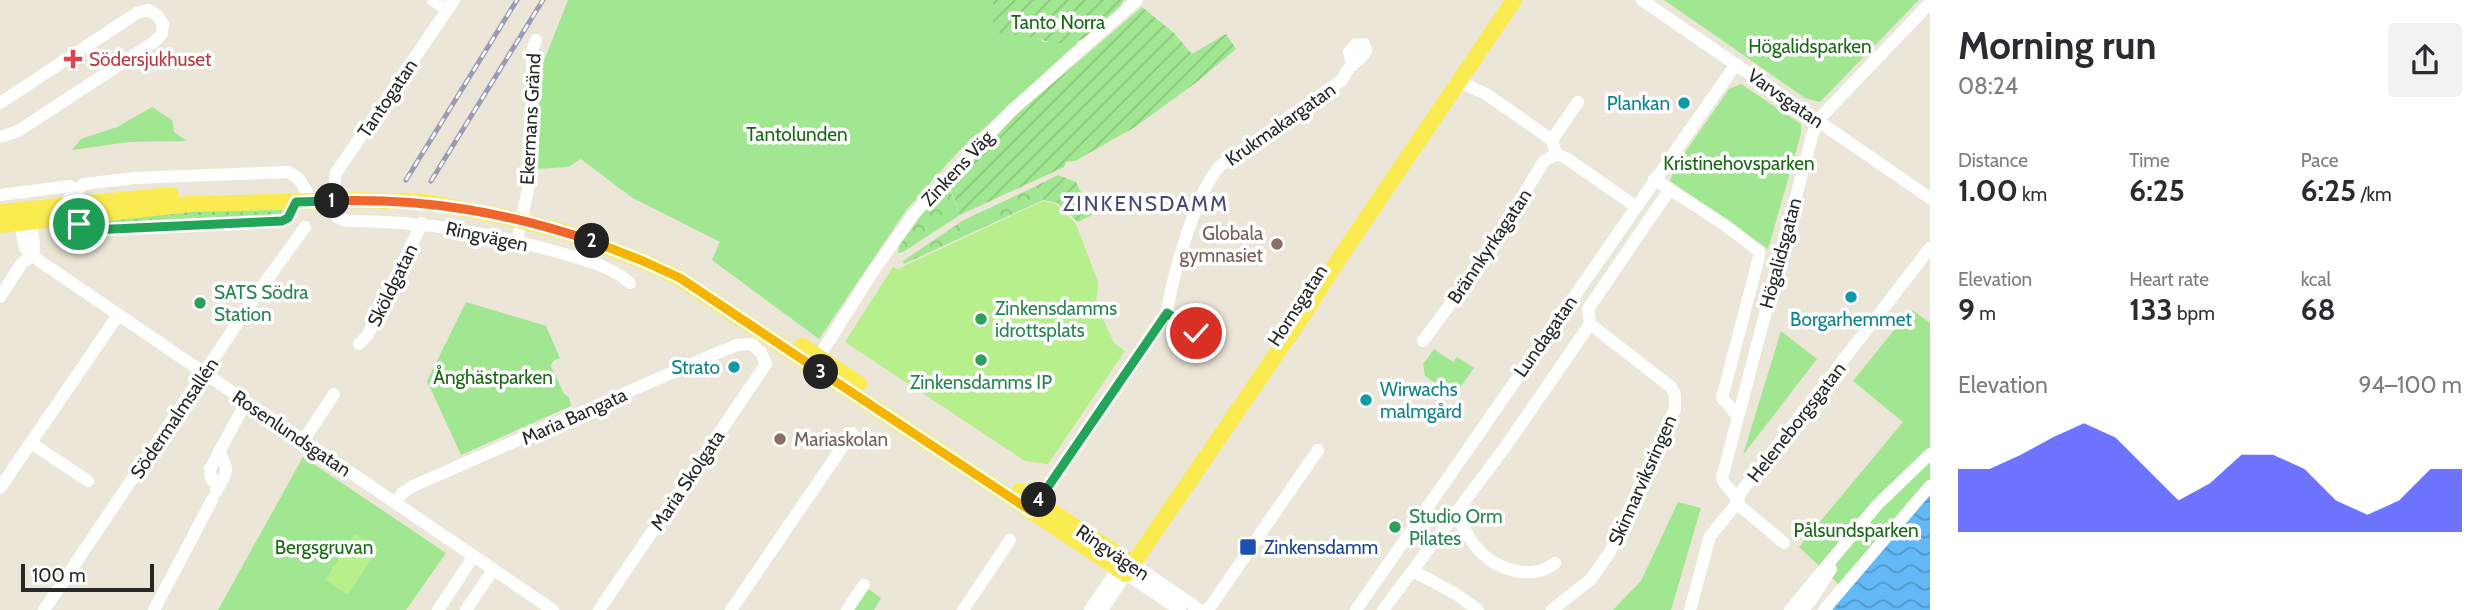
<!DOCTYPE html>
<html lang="en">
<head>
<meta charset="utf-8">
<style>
  body { margin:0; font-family:Cabin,sans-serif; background:#f2f2f3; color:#2b2b33; height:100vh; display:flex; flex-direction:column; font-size:26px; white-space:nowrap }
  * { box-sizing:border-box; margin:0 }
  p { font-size:23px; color:#7c7c81 }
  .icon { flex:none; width:38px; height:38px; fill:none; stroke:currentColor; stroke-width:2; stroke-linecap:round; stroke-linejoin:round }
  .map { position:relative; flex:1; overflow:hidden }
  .sheet { display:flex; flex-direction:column; background:#fff; width:560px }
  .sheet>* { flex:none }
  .scale { position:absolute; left:21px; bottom:18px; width:133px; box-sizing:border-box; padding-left:7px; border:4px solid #282828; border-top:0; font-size:19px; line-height:24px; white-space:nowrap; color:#282828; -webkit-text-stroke:5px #fff; paint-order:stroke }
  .pin { position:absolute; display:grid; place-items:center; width:60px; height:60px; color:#fff; margin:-30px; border:4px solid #fff; border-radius:50%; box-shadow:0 2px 7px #0007 }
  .km { position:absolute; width:35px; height:35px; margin:-18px; border-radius:50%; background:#222; color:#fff; font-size:19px; line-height:35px; text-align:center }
  .round { display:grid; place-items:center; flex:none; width:74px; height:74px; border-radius:7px; background:#f2f2f3 }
  .head { display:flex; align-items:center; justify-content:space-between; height:119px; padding:0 28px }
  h1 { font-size:38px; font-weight:700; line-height:52px }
  .stats { display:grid; grid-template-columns:repeat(3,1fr); gap:10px; height:119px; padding:7px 28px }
  .stats div { display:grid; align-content:center }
  .stats b { font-size:30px; font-weight:700 }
  .stats small { font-size:19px; font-weight:400 }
  .stats p { font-size:19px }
  .chart { height:196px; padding:14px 28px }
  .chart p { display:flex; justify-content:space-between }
  .chart svg { width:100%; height:126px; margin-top:7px; fill:#323aff; opacity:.7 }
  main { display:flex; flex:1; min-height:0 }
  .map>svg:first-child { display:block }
  .grass { fill:url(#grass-dots) }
  .forest { fill:url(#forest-crowns) }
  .park { fill:#a1e791 }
  .garden { fill:url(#garden-furrows) }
  .pitch { fill:#b6ef8b }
  .water { fill:url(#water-waves) }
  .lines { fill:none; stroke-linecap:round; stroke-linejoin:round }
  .minor { stroke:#fff; stroke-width:12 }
  .major { stroke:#faec50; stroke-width:16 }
  .rail-casing { stroke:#9b9bb4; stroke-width:5 }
  .rail { stroke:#fff; stroke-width:2.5; stroke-dasharray:8; stroke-linecap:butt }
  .split-1-casing { stroke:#fff; stroke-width:14 }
  .split-2-casing { stroke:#fff; stroke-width:14 }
  .split-3-casing { stroke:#fff; stroke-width:14 }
  .split-4-casing { stroke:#fff; stroke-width:14 }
  .split-5-casing { stroke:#fff; stroke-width:14 }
  .split-1 { stroke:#22a559; stroke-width:9 }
  .split-2 { stroke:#f0652b; stroke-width:9 }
  .split-3 { stroke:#f5b400; stroke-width:9 }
  .split-4 { stroke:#f5b400; stroke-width:9 }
  .split-5 { stroke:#22a559; stroke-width:9 }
  .health-dot { fill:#e0444e; stroke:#fff; stroke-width:2.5 }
  .culture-dot { fill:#0f9aa8; stroke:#fff; stroke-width:2.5 }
  .education-dot { fill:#8d6e63; stroke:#fff; stroke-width:2.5 }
  .leisure-dot { fill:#2e9e5b; stroke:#fff; stroke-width:2.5 }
  .transit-dot { fill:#1a4fb4; stroke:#fff; stroke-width:2.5 }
  .labels { text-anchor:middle; stroke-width:7; stroke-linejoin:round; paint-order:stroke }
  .park-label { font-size:19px; fill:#196914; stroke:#fff }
  .health-label { font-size:19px; fill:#be3a42; stroke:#fff; text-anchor:start }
  .street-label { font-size:19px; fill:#282828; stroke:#fff }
  .culture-label { font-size:19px; fill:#0d838f; stroke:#fff; text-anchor:end }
  .education-label { font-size:19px; fill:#785e54; stroke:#fff; text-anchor:end }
  .leisure-label { font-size:19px; fill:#27864d; stroke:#fff; text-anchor:start }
  .transit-label { font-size:19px; fill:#164399; stroke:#fff; text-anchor:start }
  .neighbourhood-label { font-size:21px; letter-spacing:2px; fill:#46477b; stroke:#fff }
</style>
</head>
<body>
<main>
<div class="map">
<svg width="1930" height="610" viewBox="0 0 1930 610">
  <defs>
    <pattern id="grass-dots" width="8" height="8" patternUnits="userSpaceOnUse" patternTransform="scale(1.75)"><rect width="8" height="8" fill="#a1e791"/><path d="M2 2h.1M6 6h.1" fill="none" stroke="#8bc67d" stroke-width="1.8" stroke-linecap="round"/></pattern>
    <pattern id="forest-crowns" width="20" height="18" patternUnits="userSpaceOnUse" patternTransform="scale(1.75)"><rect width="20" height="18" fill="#a1e791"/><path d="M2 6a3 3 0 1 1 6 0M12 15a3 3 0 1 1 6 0" fill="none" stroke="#8bc67d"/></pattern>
    <pattern id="garden-furrows" width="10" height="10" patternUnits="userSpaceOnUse" patternTransform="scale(1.75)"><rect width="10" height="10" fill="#a1e791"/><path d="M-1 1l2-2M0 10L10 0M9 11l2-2" fill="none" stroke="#8bc67d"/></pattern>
    <pattern id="water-waves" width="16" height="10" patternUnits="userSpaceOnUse" patternTransform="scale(1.75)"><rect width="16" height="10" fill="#63b9f6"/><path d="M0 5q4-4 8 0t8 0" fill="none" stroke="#5296c7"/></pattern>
  </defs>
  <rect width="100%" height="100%" fill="#ece6d8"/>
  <polygon class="grass" points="284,208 281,216 193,219 90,226 85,221 191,209"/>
  <g class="forest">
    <polygon points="948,185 960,215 903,252 898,253 899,246 924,211"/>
    <polygon points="1036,186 1043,200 904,264 903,261 962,221"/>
  </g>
  <g class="park">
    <polygon points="568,0 993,0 994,31 1036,38 1044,42 1078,42 957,153 907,209 819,339 712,260 720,242 631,197 581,159 568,167 537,169 540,71"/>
    <polygon points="1664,0 1919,0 1820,102 1805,98"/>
    <polygon points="1741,84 1801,124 1801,134 1768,249 1670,181 1675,167 1729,89"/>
    <polygon points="152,107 172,120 174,132 187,141 129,142 72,150 81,139 117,127"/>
    <polygon points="466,302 546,326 560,358 553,361 551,366 564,394 569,397 571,406 461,455 427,381"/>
    <polygon points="1911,309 1930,323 1930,491 1847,592 1799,547 1903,422 1853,381"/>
    <polygon points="1781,331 1817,359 1743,455"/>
    <polygon points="1434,349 1453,362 1457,357 1474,368 1454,396 1425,376 1423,364"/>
    <polygon points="303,457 446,553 406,610 218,610"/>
    <polygon points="1678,502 1701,508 1671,610 1613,610 1641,581"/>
    <polygon points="867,588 881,598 874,610 852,610"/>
  </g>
  <g class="garden">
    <path d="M993 0H1123L1120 8 1084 38C1067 48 1050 42 1034 38 1020 35 1006 35 993 31Z"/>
    <polygon points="1142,7 1173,32 1192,54 1226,34 1236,49 1198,81 1135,127 1075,161 1066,162 1064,167 960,215 949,185 1018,113"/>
    <polygon points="1058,175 1076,182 1092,215 1078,222 1057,203 1043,200 1036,186"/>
  </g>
  <g class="pitch">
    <polygon points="1043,201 1056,204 1076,224 1098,282 1096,304 1114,343 1125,351 1048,464 1025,461 845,342 893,267 898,269"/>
    <polygon points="355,534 378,549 348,595 325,580"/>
  </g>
  <polygon class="water" points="1930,491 1930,610 1832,610"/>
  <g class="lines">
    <g class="minor">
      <polyline points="433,0 447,10"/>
      <polyline points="1642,0 1930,198"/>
      <polyline points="1468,86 1486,94 1552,140 1556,154"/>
      <polyline points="0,103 137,13 148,10 157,15 163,24 162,34 154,42 18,131 0,137"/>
      <polyline points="1552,140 1578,102"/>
      <polyline points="1556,154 1566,158 1635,206"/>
      <polyline points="1654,179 1725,225 1759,251 1759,257 1722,398 1737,415"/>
      <polyline points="0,195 70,186 76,190"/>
      <polyline points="333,201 336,173 454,0"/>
      <polyline points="67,205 68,199 84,184 134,178 289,172 299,179 307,192"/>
      <polyline points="30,213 34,246 33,255"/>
      <polyline points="18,214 25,248 41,262 553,610"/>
      <polyline points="72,217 79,224 92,230 282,221 288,218 296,202"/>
      <path d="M338 218 347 221C423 221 488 232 561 253 585 260 610 266 630 283"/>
      <polyline points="517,241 532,170 532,51 536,40"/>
      <polyline points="0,297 22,263 33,255"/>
      <polyline points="1167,313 1210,343"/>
      <polyline points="1423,341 1485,257 1544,161 1556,154"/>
      <polyline points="359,344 367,336 422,223"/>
      <polyline points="815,363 872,273 913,215 1012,110 1137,0"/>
      <polyline points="303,441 334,394"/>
      <polyline points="31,443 88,481"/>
      <polyline points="218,487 211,478 210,469 246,402"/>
      <polyline points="0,488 118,315"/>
      <path d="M216 492C226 473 231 472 219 452"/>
      <polyline points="396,503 402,493 413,486 710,356 737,345 752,344 761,353 766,364 599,610"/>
      <path d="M1034 508 1167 313C1172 277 1196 192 1220 166L1342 80C1344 76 1348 69 1351 66 1358 60 1362 59 1366 50L1364 44 1355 45 1349 52 1352 66"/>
      <path d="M1454 516C1464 526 1468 537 1476 547 1494 569 1531 582 1555 563"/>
      <path d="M1784 543 1740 506C1737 494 1726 489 1722 478L1812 136 1818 120 1930 3"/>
      <polyline points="1133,564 1200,610"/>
      <polyline points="1413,571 1456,594 1478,610"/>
      <polyline points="44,610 259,291 305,227"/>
      <polyline points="154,610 212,500"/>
      <polyline points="438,610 473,557"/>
      <polyline points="466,610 493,570"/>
      <polyline points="731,610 852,433"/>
      <polyline points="847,610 864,585"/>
      <polyline points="963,610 1010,540"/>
      <polyline points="1090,610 1118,569"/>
      <polyline points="1102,610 1126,574 1180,610"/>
      <polyline points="1208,610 1318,450"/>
      <polyline points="1356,610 1736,64"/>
      <polyline points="1383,610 1506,446 1590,324 1588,309 1670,189"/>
      <polyline points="1552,610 1591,579 1610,552 1675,409 1675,395 1671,387 1590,324"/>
      <polyline points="1690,610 1710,536 1734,507 1741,492 1930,248"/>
      <polyline points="1790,610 1877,505 1930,454"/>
      <polyline points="1802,610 1810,602 1831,569"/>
      <polyline points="1824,610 1930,486"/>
    </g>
    <g class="major">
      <polyline points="0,212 171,195"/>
      <polyline points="0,225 190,204 355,200 425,202 506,217 565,232 643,261 679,278 1126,574 1305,312 1338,260 1514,0"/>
      <polyline points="802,346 859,384"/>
      <polyline points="1020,491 1133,564"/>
    </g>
    <g class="rail-casing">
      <g id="rail">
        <polyline points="406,180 517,0"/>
        <polyline points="431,181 543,0"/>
      </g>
    </g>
    <use href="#rail" class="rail"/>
  </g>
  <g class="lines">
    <g class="split-1-casing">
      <polyline id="split-1" points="79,224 92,230 282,221 288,218 296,202 332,201"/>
    </g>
    <g class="split-2-casing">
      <path id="split-2" d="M332 201C423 198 506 212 592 241"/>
    </g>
    <g class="split-3-casing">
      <polyline id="split-3" points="592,241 643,261 680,278 821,372"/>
    </g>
    <g class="split-4-casing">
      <polyline id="split-4" points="821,372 1031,511 1039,500"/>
    </g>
    <g class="split-5-casing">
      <polyline id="split-5" points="1039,500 1167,313 1196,333"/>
    </g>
    <use href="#split-1" class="split-1"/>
    <use href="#split-2" class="split-2"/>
    <use href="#split-3" class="split-3"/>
    <use href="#split-4" class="split-4"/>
    <use href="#split-5" class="split-5"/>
  </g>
  <path class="health-dot" d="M69.5 48.5h7v7h7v7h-7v7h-7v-7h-7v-7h7z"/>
  <g class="culture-dot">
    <circle cx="1684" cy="103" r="7"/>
    <circle cx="1851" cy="297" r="7"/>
    <circle cx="734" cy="367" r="7"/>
    <circle cx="1366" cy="400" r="7"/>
  </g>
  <g class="education-dot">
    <circle cx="1277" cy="244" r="7"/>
    <circle cx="780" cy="439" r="7"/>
  </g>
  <g class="leisure-dot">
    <circle cx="200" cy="303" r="7"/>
    <circle cx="981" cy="319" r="7"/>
    <circle cx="981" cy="360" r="7"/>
    <circle cx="1395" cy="527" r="7"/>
  </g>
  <rect class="transit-dot" x="1239" y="538" width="18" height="18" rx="3.5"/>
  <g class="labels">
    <g class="park-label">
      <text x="1058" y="29">Tanto Norra</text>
      <text x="1810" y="53">Högalidsparken</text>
      <text x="797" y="141">Tantolunden</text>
      <text x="1739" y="170">Kristinehovsparken</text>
      <text x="493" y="384">Ånghästparken</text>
      <text x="1856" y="537">Pålsundsparken</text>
      <text x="324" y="554">Bergsgruvan</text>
    </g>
    <g class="health-label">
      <text x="89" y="66">Södersjukhuset</text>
    </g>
    <g class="street-label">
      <text transform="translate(387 98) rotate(-56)" y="7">Tantogatan</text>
      <text transform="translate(1786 98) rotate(35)" y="7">Varvsgatan</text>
      <text transform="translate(530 119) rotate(-87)" y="7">Ekermans Gränd</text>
      <text transform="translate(1280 124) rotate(-35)" y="7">Krukmakargatan</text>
      <text transform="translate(957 168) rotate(-47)" y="7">Zinkens Väg</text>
      <text transform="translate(487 236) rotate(12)" y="7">Ringvägen</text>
      <text transform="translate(1489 246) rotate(-56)" y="7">Brännkyrkagatan</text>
      <text transform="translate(1780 253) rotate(-75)" y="7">Högalidsgatan</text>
      <text transform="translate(392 285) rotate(-64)" y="7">Sköldgatan</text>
      <text transform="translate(1297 305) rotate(-57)" y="7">Hornsgatan</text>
      <text transform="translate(1545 336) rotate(-55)" y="7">Lundagatan</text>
      <text transform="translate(574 416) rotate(-24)" y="7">Maria Bangata</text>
      <text transform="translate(174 418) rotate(-56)" y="7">Södermalmsallén</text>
      <text transform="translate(1796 422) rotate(-52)" y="7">Heleneborgsgatan</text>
      <text transform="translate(292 433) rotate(34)" y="7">Rosenlundsgatan</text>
      <text transform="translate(687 480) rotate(-56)" y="7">Maria Skolgata</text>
      <text transform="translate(1642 480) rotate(-66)" y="7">Skinnarviksringen</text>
      <text transform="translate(1113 552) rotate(34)" y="7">Ringvägen</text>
    </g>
    <g class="culture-label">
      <text x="1670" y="110">Plankan</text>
      <text x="1851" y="326" text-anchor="middle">Borgarhemmet</text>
      <text x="720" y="374">Strato</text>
      <text x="1380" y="396" text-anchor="start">Wirwachs<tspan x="1380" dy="22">malmgård</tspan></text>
    </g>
    <g class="education-label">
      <text x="1263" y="240">Globala<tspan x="1263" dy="22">gymnasiet</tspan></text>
      <text x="794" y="446" text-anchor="start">Mariaskolan</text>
    </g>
    <g class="leisure-label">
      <text x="214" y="299">SATS Södra<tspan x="214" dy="22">Station</tspan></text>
      <text x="995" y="315">Zinkensdamms<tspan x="995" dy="22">idrottsplats</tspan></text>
      <text x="981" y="389" text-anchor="middle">Zinkensdamms IP</text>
      <text x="1409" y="523">Studio Orm<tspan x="1409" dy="22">Pilates</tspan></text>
    </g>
    <g class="transit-label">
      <text x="1264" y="554">Zinkensdamm</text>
    </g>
    <g class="neighbourhood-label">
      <text x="1146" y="211">ZINKENSDAMM</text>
    </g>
  </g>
</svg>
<div class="scale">100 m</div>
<div class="pin" style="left:79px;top:224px;background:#1e9e55"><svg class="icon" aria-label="arrive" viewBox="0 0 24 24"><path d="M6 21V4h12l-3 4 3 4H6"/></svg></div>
<div class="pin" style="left:1196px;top:333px;background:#d93025"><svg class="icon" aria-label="check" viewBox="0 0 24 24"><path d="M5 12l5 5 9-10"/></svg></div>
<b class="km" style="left:332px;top:201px">1</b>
<b class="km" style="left:592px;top:241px">2</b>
<b class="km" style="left:821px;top:372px">3</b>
<b class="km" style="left:1039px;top:500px">4</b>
</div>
<section class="sheet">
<div class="head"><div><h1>Morning run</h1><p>08:24</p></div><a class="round"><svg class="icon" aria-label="share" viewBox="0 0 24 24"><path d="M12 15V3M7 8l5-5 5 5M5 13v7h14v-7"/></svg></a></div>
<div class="stats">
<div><p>Distance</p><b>1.00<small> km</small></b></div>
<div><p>Time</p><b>6:25</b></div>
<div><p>Pace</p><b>6:25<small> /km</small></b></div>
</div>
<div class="stats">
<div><p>Elevation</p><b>9<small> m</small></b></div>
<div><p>Heart rate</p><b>133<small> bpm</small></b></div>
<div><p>kcal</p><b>68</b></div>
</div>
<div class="chart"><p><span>Elevation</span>94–100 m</p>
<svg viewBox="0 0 160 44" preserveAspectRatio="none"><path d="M0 44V22L10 22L20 17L30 11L40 6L50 11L60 22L70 33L80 27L90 17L100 17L110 22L120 33L130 38L140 33L150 22L160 22V44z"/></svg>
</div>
</section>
</main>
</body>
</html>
